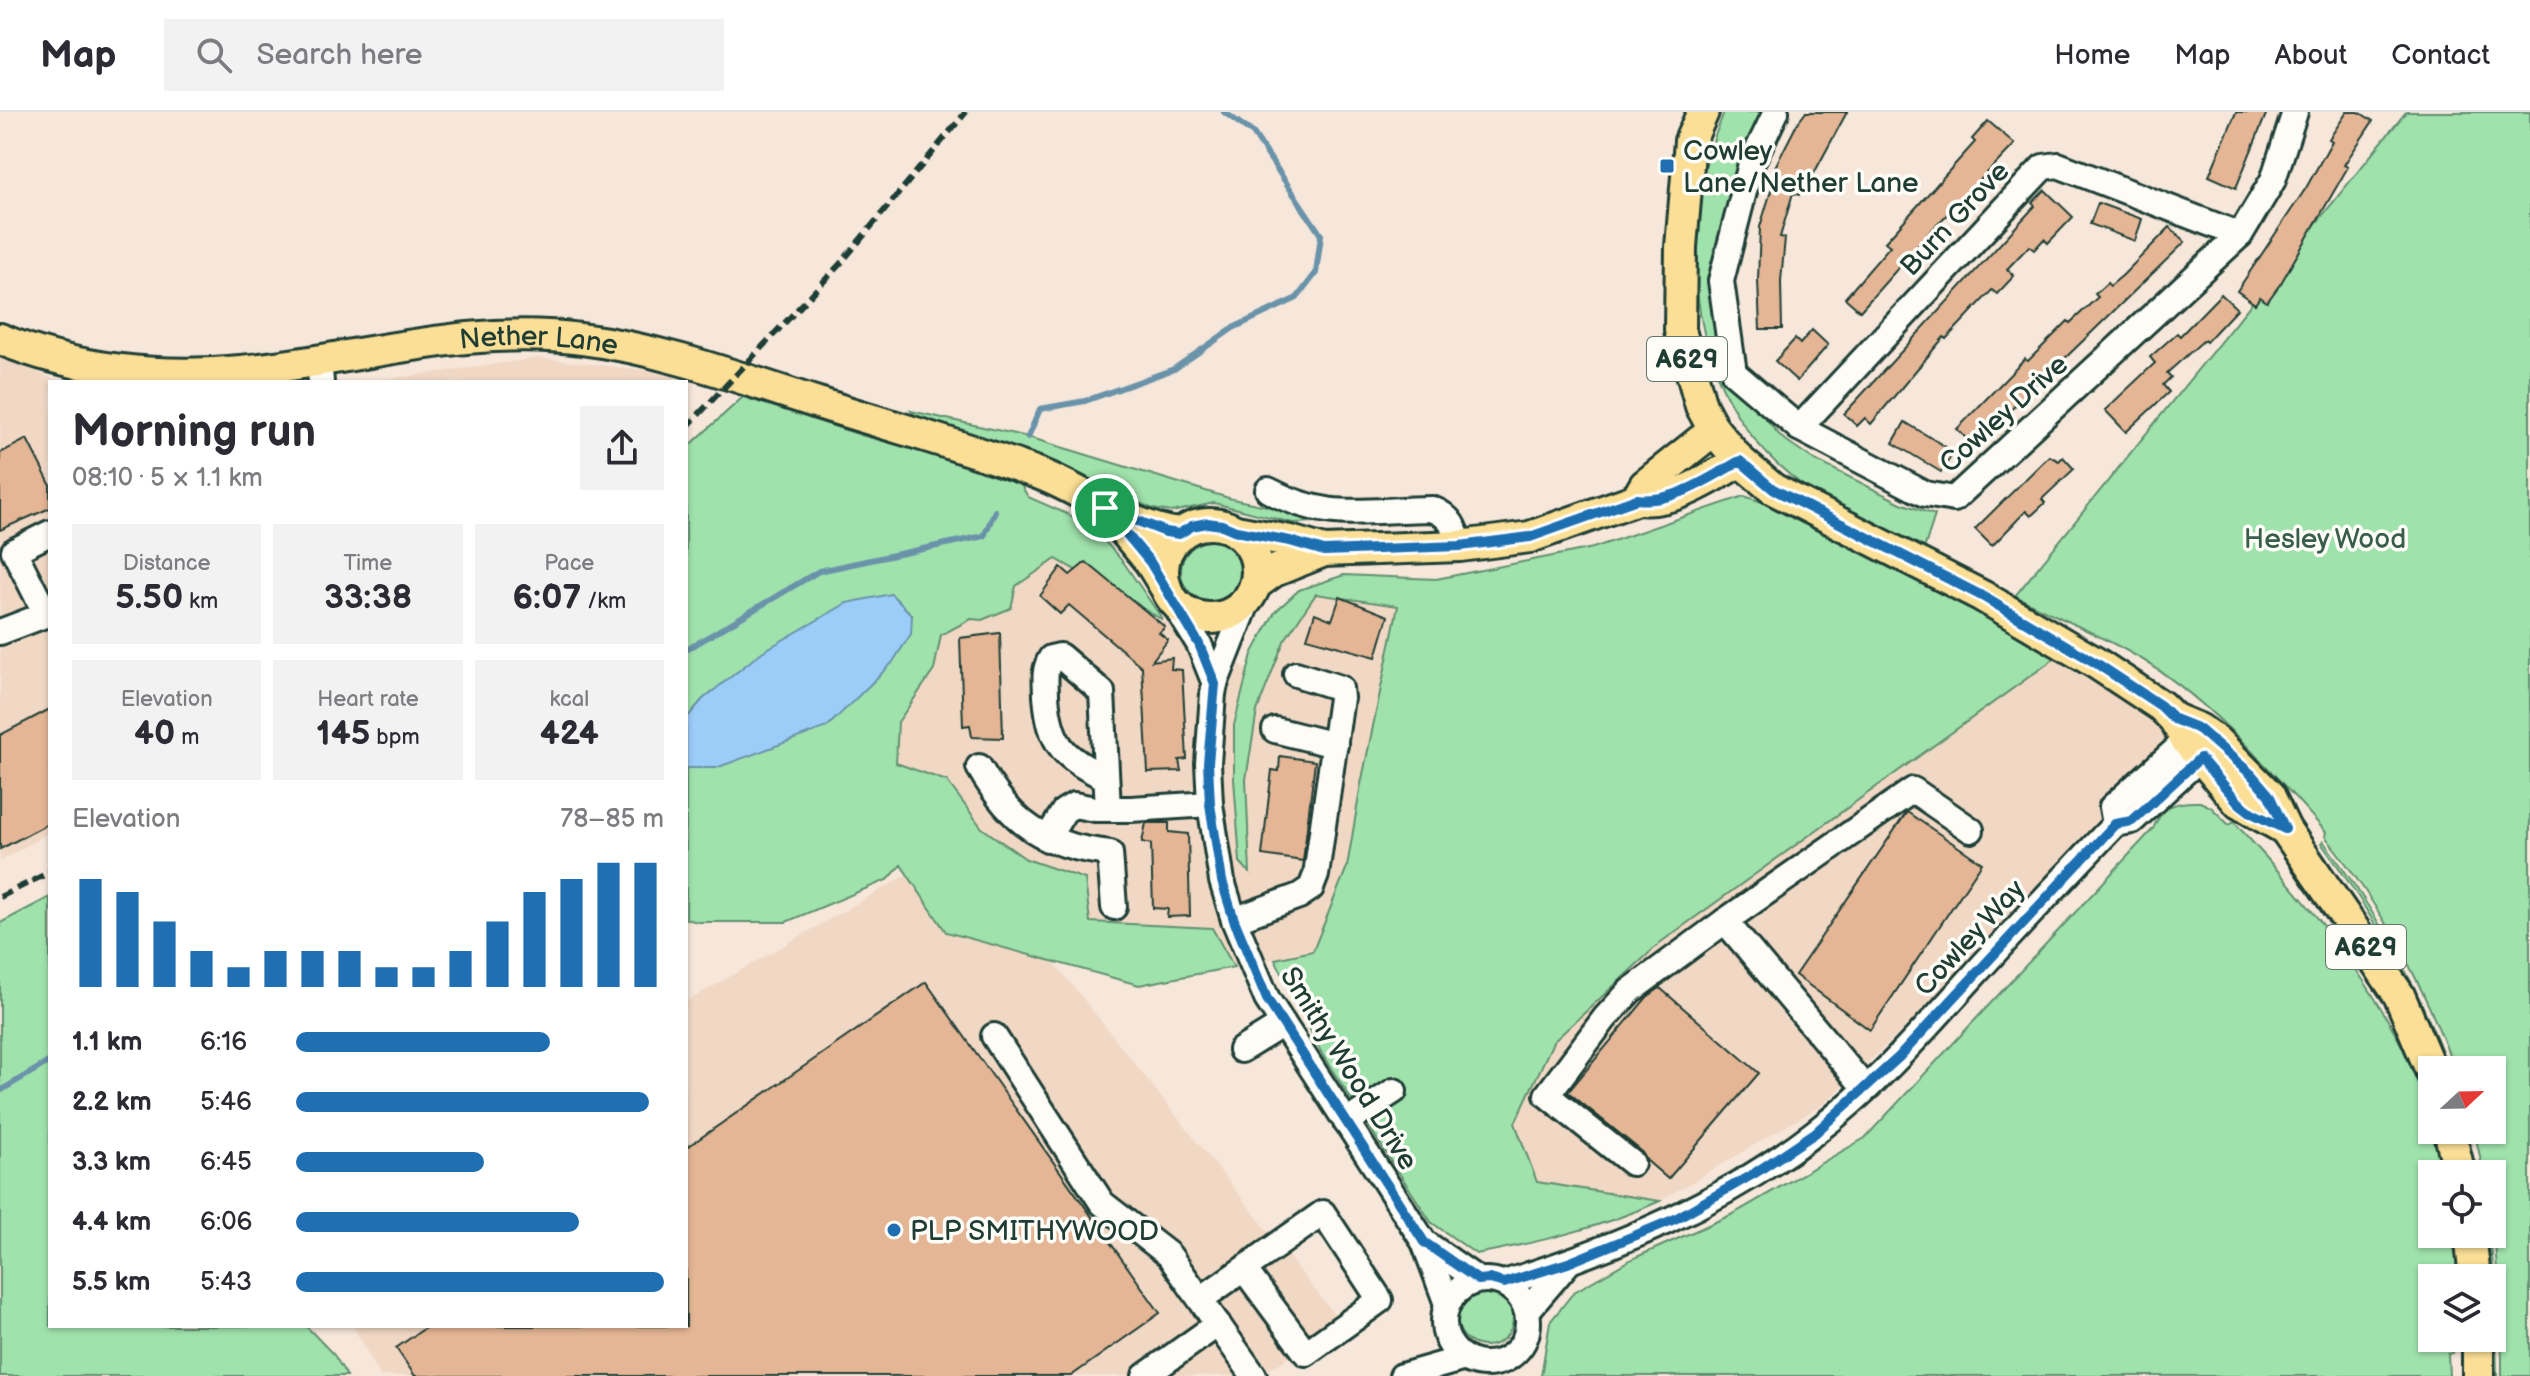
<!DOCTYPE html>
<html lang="en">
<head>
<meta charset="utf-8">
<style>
  body { margin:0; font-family:"Balsamiq Sans",sans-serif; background:#f2f2f3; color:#2b2b33; height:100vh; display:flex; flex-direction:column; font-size:30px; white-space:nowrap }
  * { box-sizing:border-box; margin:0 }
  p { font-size:26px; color:#7c7c81 }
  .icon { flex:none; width:44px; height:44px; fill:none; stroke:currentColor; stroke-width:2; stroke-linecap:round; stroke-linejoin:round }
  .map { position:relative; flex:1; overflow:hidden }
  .drawer { position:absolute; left:48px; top:268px; width:640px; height:948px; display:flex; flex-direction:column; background:#fff; border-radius:0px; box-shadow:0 2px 6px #0004 }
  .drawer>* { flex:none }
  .needle { width:52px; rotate:68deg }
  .controls { position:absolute; left:2418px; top:944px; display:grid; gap:16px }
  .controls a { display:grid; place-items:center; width:88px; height:88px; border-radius:0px; background:#fff; box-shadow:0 2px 6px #0004; font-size:40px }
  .pin { position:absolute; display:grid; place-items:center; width:68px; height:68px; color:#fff; margin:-34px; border:4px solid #fff; border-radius:50%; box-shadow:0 2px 8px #0007 }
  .round { display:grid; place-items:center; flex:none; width:84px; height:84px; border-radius:0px; background:#f2f2f3 }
  .overview { display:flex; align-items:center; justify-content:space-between; height:136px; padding:0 24px }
  h1 { font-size:44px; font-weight:600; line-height:60px }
  .metrics { display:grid; grid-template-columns:repeat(3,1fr); gap:12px; height:136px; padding:8px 24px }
  .metrics div { display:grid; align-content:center; border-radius:0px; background:#f2f2f3; text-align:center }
  .metrics b { font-size:34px; font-weight:600 }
  .metrics small { font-size:22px; font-weight:400 }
  .metrics p { font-size:22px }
  .chart { height:224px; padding:16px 24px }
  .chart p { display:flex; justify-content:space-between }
  .chart svg { width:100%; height:144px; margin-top:8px; stroke:#1f6fb2; stroke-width:6 }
  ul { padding:0 24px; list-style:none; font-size:26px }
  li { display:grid; grid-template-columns:128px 96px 1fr; align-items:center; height:60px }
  li i { height:20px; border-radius:10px; background:#1f6fb2 }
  header { display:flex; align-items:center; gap:48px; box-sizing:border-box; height:112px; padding:0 40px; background:#fff; border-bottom:2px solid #e1e1e2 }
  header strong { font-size:38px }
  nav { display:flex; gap:44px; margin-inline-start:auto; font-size:28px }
  .search { width:560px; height:72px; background:#f2f2f3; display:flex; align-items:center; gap:20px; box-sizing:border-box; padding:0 28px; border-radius:0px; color:#7c7c81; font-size:30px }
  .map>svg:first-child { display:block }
  .built { fill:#f1d8c5 }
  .green { fill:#a0e2ac; stroke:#609070; stroke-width:2 }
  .water { fill:#9ccdf8; stroke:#6a93aa; stroke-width:2 }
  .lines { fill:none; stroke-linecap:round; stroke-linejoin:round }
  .stream { stroke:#6a93aa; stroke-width:6 }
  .building { fill:#e4b695; stroke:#1f3d34; stroke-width:2 }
  .minor-casing { stroke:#1f3d34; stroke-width:30 }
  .major-casing { stroke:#1f3d34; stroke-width:36 }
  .minor { stroke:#fdfcf7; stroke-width:24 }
  .major { stroke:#fbdf96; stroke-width:30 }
  .rail { stroke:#1f3d34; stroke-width:6; stroke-dasharray:12 6; stroke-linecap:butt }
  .route-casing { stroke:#fff; stroke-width:16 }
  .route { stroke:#1f6fb2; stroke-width:10 }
  .poi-dot { fill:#1f6fb2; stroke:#fdfcf7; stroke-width:3 }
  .labels { text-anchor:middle; stroke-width:7; stroke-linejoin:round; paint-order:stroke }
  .shield { fill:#fdfcf7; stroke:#62766e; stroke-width:2 }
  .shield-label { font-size:26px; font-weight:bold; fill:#1f3d34 }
  .poi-label { font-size:28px; fill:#1f3d34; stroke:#fdfcf7; text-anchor:start }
  .street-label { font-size:28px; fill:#1f3d34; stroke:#fdfcf7 }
  .park-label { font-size:28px; fill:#395e4c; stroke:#fdfcf7 }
</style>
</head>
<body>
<header>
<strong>Map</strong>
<div class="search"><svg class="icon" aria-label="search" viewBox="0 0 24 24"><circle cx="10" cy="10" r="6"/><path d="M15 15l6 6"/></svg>Search here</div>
<nav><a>Home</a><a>Map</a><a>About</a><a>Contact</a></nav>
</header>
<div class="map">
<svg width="2530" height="1264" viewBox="0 0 2530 1264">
  <rect width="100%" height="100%" fill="#f6e7da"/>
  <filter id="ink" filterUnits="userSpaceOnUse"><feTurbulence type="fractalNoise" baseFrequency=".0125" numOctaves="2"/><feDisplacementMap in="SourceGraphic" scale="16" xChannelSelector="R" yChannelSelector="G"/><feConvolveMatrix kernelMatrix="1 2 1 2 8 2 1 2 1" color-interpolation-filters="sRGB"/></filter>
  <g filter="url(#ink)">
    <g class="built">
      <polygon points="0,244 58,269 67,270 50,270 50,720 0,749"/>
      <polygon points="538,246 679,262 670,270 367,270"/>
      <polygon points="1056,447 1248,557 1234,613 1249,760 1246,668 1257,599 1284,529 1316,482 1398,493 1361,672 1347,755 1313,839 1234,855 1212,816 1089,810 1084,767 1026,747 982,716 947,669 896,651 898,610 934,558 941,523 971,507 982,508 1016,474"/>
      <polygon points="2065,539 2182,626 1916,906 1822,993 1660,1089 1537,1070 1515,1011 1553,930 1661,830"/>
      <polygon points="960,732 1342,1212 1259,1264 380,1264 353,1214 686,1214 686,890"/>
    </g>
    <g class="green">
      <path d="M1724 0H1764L1732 77 1721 169 1749 286 1781 325 1813 347 1901 391 1935 403 1924 437C1880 415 1829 396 1791 364 1720 306 1695 224 1695 136 1695 122 1694 107 1696 93 1702 61 1712 30 1724 0Z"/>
      <path d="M2406 0H2530V1264H2502C2503 1196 2492 1129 2492 1062H2484L2474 1018H2492V958H2455C2423 871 2383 797 2325 724L2326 720C2273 660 2201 579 2131 541 2093 520 2053 503 2015 484Z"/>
      <polygon points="743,285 861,323 1017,366 1028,385 1090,412 1124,451 1163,508 1056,447 1016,474 1011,496 982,508 971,507 941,523 934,558 898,610 896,651 947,669 982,716 1026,747 1085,767 1090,810 1212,816 1234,855 1139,873 946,820 901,753 889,767 786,810 698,810 686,807 686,656 912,503 891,482 703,587 686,607 686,337"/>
      <polygon points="911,299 1028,325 1232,387 1340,409 1293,411 1214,391 1172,400 1153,397 1005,333 925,314"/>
      <path d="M1744 384 1839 416 2065 539 1661 830 1553 930 1515 1011 1537 1070 1660 1089C1601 1116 1539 1130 1476 1142L1431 1110 1323 944 1275 847 1313 839 1347 755 1361 672 1398 494 1316 482 1284 529 1257 599 1246 667 1250 761 1240 750 1234 667V613L1252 542 1275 500 1299 478 1344 463 1436 467 1593 436Z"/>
      <circle cx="1211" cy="459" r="30"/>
      <path d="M2200 690 2211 695 2229 713 2234 710C2306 788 2380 874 2420 974 2431 1003 2436 1032 2443 1062H2432V1122H2454L2459 1166H2432V1226H2455L2453 1241 2448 1242 2449 1264H1541L1550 1210 1574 1180 1630 1148 1733 1102 1865 1026 2153 717C2162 693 2176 689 2200 690Z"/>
      <path d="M2323 729C2376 799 2419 875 2449 958H2445C2411 874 2376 804 2321 731Z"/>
      <polygon points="50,785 50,1214 306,1214 334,1243 347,1264 0,1264 0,811"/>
      <polygon points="2485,1122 2490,1122 2495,1175 2497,1264 2493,1264 2492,1166"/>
      <circle cx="1485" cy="1206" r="28"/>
    </g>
    <polygon class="water" points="891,482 912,503 911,522 892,551 827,615 716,656 686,656 686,607 703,587 762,540 847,491"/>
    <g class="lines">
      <g class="stream">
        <polyline points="1028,325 1040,297 1085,289 1174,257 1233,216 1297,186 1316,161 1321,123 1253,21 1224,0"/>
        <polyline points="686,538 819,459 984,424 995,399"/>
        <polyline points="0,979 50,949"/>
      </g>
    </g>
    <g class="building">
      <polygon points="1806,0 1847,0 1812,65 1805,61 1799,83 1793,81 1780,125 1785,126 1781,169 1782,217 1760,217 1758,168 1760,115 1778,56 1775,55 1797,12"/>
      <polygon points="2236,0 2267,0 2236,76 2209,64"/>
      <polygon points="2347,0 2359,0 2373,9 2344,53 2348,55 2281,171 2267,190 2260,185 2255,192 2237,179 2306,76 2332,29 2329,27"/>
      <polygon points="1988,9 2015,32 1931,119 1860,199 1845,186 1890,134 1885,130 1975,30 1972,27"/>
      <polygon points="2045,78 2073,105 2048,131 2044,127 2034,138 2029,134 2007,157 2014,164 1997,182 1992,178 1946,227 1944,225 1871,312 1865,306 1857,314 1844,302 2035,94 2032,91"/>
      <polygon points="2098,91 2142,107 2135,129 2090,112"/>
      <polygon points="2170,115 2185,130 2059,252 2057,250 1975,335 1957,317 2025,247 2028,249 2068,209 2070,211 2098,185 2095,182 2107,171 2110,174 2123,163"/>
      <polygon points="2221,182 2237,197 2206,230 2204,228 2167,261 2171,265 2163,273 2169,280 2126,320 2105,298 2155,251 2150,245 2177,221 2180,224"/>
      <polygon points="1812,218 1828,233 1797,269 1775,249 1795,227 1800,232"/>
      <polygon points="1905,310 1954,340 1941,360 1893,331"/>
      <polygon points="27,327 50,372 50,396 0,418 0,341"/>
      <polygon points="2049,344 2059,349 2063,345 2074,357 2042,387 2045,391 2031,404 2026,399 1992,434 1975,417"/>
      <polygon points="1086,450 1165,515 1159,521 1168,528 1152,549 1172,546 1171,557 1182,558 1187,647 1179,648 1181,659 1148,660 1142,555 1069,493 1060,502 1040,484 1061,455 1070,463"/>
      <polygon points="1340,485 1388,504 1376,545 1307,526 1315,501 1332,508"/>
      <polygon points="1000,521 1003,626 972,625 970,613 963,614 960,526"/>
      <polygon points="50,597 50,711 0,737 0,623"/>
      <polygon points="1280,644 1315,649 1303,749 1262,743 1272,658 1279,659"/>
      <polygon points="1907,700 1982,751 1870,918 1795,863"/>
      <polygon points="1146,711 1169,711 1169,720 1188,722 1190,804 1167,805 1168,797 1153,796 1151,732 1142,730"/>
      <polygon points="926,870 1160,1201 1071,1264 415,1264 396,1236 428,1214 686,1214 686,1036"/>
      <polygon points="1660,876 1759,961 1668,1067 1646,1048 1641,1039 1568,980 1647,885"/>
    </g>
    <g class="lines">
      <g class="minor-casing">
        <g id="minor">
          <polyline points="1776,0 1751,52 1721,169 1734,261 1799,316 1925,382 1954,387 2240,123 2273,68 2295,0"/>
          <polyline points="319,248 321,270"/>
          <polyline points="1799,316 2043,55 2058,53 2240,123"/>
          <path d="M1268 378C1331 411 1366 397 1432 397 1451 404 1455 416 1460 434"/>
          <polyline points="1249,486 1215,572 1213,582 1208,651 1210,692 1222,769 1234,808 1267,887 1424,1130 1447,1192"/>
          <polyline points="1171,487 1199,532 1215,572"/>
          <polyline points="46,502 14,439 50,421"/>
          <polyline points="0,520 50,501"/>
          <polyline points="1275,618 1335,633"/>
          <path d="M979 655C1012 713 1044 734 1110 741L1114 795"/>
          <path d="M1106 666C1063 645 1050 633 1046 584 1046 569 1043 559 1051 546L1060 544 1102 580 1108 697"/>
          <polyline points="2115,712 2112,695 2199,617"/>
          <polyline points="1047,727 1064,699 1074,693 1095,697 1131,697 1210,692"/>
          <polyline points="1234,808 1299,784 1311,776 1316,763 1341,586 1340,576 1296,562"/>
          <polyline points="1725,809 1865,976"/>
          <polyline points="994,924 1102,1091 1169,1143 1254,1264"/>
          <polyline points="1241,938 1283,912"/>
          <polyline points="1346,1010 1394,979"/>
          <polyline points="1632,1051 1547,983 1605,906 1630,879 1725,809 1913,678 1971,718"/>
          <polyline points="1424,1130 1478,1168"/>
          <circle cx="1486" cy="1210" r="42"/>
          <path d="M1504 1171C1613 1137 1722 1092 1814 1021 1874 976 1924 918 1974 863 2020 812 2068 762 2115 712L2132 709 2212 635"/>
          <polyline points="1201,1187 1323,1101 1380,1188 1306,1241 1244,1157"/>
          <polyline points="1527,1199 1568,1151"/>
          <polyline points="1145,1264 1218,1212"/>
          <polyline points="1402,1264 1465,1246"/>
        </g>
      </g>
      <g class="major-casing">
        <g id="major">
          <polyline points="1703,0 1690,29 1681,135 1680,218 1701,294 1714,318 1740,349 1773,377 1982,484 2096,551 2161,594 2174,607 2187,629 2239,691 2285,717"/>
          <path id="s1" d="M0 227C74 258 161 267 241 259 354 249 467 211 581 227 662 237 740 266 818 291 891 314 967 335 1040 362 1087 380 1128 415 1179 422"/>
          <polyline points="1637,387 1645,373 1714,318"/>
          <polyline points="1110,402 1150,450 1164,473"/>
          <circle cx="1210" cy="459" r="47"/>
          <polyline points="1236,419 1290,429 1324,439"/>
          <path d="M1256 472 1274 459 1324 439 1460 434 1530 425 1637 387C1673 392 1710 366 1740 349"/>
          <polyline points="2175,607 2199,617 2217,630 2269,683 2285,717 2399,883 2432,961"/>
          <polyline points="2449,1018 2460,1062"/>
          <polyline points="2470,1122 2475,1166"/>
          <polyline points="2478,1264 2478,1226"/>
        </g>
      </g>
      <use href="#minor" class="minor"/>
      <use href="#major" class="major"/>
      <g class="rail">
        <polyline points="686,316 841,151 966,0"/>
        <polyline points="0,785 50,760"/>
      </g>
    </g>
  </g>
  <g class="lines" filter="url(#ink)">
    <g class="route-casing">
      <path id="route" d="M1740 349 1773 377 1982 484 2096 551 2161 594 2174 607 2199 617 2251 662 2269 683 2285 717 2252 701 2239 691 2200 646 2132 709 2115 712 1899 945 1815 1021 1755 1061 1675 1107 1568 1151 1504 1171 1490 1167 1478 1168 1424 1130 1267 887 1234 808 1222 769 1210 692 1208 651 1215 572 1199 532 1150 450 1105 396 1166 420 1179 422 1192 414 1207 411 1222 413 1236 419 1290 429 1324 439 1460 434 1530 425 1637 387C1673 392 1709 366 1740 349Z"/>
    </g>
    <use href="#route" class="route"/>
  </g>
  <g class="poi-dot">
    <rect x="1659" y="46" width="16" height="16" rx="4"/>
    <circle cx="894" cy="1118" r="8"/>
  </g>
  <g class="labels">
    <g class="shield">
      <rect x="1647" y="225" width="80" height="44" rx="6"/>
      <rect x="2326" y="813" width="80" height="44" rx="6"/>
    </g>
    <g class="shield-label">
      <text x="1687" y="256">A629</text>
      <text x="2366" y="844">A629</text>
    </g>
    <g class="poi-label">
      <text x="1683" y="48">Cowley<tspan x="1683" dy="32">Lane/Nether Lane</tspan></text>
      <text x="910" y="1128">PLP SMITHYWOOD</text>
    </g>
    <g class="street-label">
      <text transform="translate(1954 106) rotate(-47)" y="10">Burn Grove</text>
      <text dy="10" stroke="none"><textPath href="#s1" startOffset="546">Nether Lane</textPath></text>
      <text transform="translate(2003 301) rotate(-42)" y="10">Cowley Drive</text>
      <text transform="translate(1969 825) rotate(-47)" y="10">Cowley Way</text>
      <text transform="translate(1350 956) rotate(58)" y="10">Smithy Wood Drive</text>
    </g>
    <g class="park-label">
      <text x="2325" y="436">Hesley Wood</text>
    </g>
  </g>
</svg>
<div class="controls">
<a><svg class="needle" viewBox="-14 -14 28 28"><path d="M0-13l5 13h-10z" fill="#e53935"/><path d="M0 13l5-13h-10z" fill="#7c7c81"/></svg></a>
<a><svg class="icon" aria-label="locate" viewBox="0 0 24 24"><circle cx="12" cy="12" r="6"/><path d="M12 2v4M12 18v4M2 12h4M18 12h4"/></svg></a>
<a><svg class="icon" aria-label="layers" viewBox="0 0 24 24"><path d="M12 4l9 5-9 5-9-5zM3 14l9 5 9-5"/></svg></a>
</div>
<div class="pin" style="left:1105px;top:396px;background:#1e9e55"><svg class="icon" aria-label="arrive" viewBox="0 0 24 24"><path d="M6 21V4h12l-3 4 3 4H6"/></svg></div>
<section class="drawer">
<div class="overview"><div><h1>Morning run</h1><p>08:10 · 5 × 1.1 km</p></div><a class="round"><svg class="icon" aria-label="share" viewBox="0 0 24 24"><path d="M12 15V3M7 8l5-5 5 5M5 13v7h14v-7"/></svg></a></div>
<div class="metrics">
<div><p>Distance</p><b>5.50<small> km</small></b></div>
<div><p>Time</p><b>33:38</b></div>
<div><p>Pace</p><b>6:07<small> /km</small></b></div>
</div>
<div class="metrics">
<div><p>Elevation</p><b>40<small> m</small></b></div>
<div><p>Heart rate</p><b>145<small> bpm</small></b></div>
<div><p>kcal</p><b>424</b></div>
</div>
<div class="chart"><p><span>Elevation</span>78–85 m</p>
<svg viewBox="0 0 160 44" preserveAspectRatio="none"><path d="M5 44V11M15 44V15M25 44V24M35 44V33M45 44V38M55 44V33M65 44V33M75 44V33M85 44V38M95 44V38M105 44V33M115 44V24M125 44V15M135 44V11M145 44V6M155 44V6"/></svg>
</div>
<ul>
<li><b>1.1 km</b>6:16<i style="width:69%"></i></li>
<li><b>2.2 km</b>5:46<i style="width:96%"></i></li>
<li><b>3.3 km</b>6:45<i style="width:51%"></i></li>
<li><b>4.4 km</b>6:06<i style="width:77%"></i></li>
<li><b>5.5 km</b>5:43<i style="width:100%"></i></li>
</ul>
</section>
</div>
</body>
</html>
